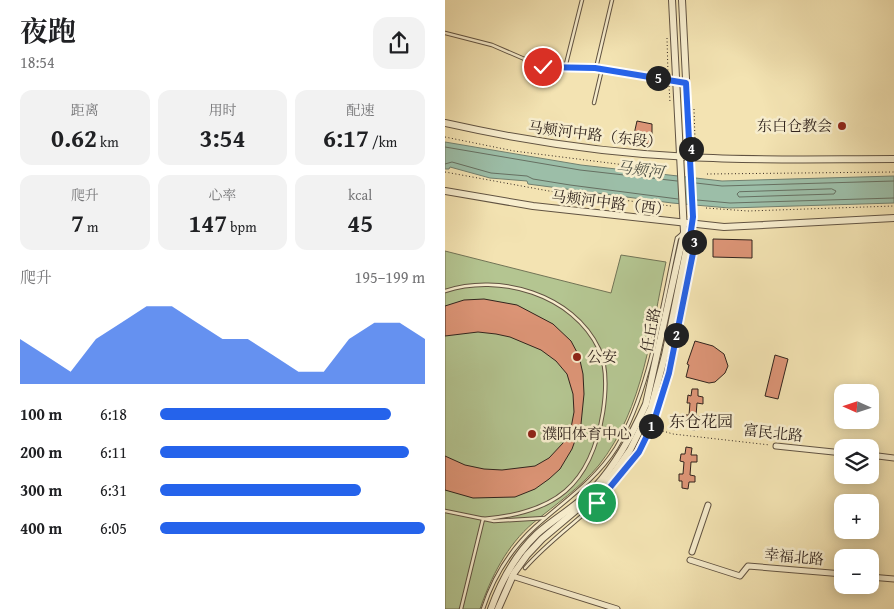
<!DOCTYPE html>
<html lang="zh">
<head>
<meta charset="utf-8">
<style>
  body { margin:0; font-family:"Gentium Book Plus","Noto Serif SC",serif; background:#f2f2f2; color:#202124; height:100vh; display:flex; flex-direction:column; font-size:19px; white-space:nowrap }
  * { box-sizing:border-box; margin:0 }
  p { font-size:16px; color:#757577 }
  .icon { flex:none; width:28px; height:28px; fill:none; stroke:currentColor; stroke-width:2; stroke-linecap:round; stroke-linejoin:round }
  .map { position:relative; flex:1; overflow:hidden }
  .sheet { display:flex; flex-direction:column; background:#fff; width:445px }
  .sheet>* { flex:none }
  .needle { width:32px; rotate:273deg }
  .tools { position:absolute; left:389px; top:384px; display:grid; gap:10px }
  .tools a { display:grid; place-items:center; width:45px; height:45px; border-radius:10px; background:#fff; box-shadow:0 2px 12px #0003; font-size:25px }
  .pin { position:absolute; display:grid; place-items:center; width:42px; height:42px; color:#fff; margin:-21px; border:2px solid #fff; border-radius:50%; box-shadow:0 1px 5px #0007 }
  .km { position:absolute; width:25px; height:25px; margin:-12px; border-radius:50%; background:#222; color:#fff; font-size:14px; line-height:25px; text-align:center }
  .round { display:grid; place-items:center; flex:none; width:52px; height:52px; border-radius:15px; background:#f2f2f2 }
  .headline { display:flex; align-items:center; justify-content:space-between; height:85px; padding:0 20px }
  h1 { font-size:28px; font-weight:700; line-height:38px }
  .metrics { display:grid; grid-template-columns:repeat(3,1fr); gap:8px; height:85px; padding:5px 20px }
  .metrics div { display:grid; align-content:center; border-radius:12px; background:#f2f2f2; text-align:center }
  .metrics b { font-size:25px; font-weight:700 }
  .metrics small { font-size:14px; font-weight:400 }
  .metrics p { font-size:14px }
  .chart { height:140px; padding:10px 20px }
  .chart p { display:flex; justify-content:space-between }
  .chart svg { width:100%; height:90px; margin-top:5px; fill:#2563eb; opacity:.7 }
  ul { padding:0 20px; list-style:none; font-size:16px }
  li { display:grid; grid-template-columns:80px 60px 1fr; align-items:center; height:38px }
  li i { height:12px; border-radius:6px; background:#2563eb }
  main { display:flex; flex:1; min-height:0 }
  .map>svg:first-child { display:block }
  .green { fill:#b4c591; stroke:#727457 }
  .water { fill:#9cbea8; stroke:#718070 }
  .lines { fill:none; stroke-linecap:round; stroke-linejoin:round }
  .shore { stroke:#667062; stroke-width:1 }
  .building { fill:#dd9577; stroke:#30231d }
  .service-casing { stroke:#615342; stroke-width:4.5 }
  .minor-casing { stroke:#615342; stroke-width:7 }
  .tertiary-casing { stroke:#615342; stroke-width:8 }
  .path { stroke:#30231d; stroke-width:1; stroke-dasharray:1 2.5; stroke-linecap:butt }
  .service { stroke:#f7edcd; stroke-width:2.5 }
  .minor { stroke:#f7edcd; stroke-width:5 }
  .tertiary { stroke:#f7edcd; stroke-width:6 }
  .route-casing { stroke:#fff; stroke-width:10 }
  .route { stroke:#2563eb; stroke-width:6 }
  .poi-dot { fill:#8f2418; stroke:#f7edcd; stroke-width:2 }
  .labels { text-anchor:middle; stroke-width:5; stroke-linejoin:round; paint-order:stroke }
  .poi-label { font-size:15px; fill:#30231d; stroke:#f7edcd; text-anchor:start }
  .street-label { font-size:15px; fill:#30231d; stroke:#f7edcd }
  .water-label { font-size:16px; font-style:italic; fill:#505247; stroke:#f7edcd }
  .neighbourhood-label { font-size:16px; fill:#30231d; stroke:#f7edcd }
</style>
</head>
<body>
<main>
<section class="sheet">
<div class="headline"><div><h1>夜跑</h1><p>18:54</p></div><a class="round"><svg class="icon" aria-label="share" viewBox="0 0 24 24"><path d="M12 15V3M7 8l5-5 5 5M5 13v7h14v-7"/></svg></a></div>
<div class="metrics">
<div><p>距离</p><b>0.62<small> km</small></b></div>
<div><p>用时</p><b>3:54</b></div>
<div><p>配速</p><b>6:17<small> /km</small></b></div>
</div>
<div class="metrics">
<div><p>爬升</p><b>7<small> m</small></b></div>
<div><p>心率</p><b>147<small> bpm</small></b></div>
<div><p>kcal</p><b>45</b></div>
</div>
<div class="chart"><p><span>爬升</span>195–199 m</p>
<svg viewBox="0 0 160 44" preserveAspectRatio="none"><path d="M0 44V22L10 30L20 38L30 22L40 14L50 6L60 6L70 14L80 22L90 22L100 30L110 38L120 38L130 22L140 14L150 14L160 22V44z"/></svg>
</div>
<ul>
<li><b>100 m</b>6:18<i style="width:87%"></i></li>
<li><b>200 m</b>6:11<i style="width:94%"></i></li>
<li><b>300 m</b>6:31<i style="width:76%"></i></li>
<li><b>400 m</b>6:05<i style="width:100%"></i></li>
</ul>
</section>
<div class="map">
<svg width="449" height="609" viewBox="0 0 449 609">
  <rect width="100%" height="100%" fill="#f3e3b2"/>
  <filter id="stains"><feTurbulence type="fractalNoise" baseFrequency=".004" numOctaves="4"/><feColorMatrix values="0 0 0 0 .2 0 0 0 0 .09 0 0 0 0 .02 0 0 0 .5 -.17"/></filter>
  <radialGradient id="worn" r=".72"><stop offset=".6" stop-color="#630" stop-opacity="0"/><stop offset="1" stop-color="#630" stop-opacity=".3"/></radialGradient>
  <path class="green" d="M0 251 166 293 176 255 221 262C206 331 199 408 154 465 135 488 111 504 88 523 62 545 46 577 35 609H0Z"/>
  <polygon class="water" points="0,142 136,165 277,181 449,176 449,203 284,208 227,203 83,184 82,181 45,178 5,167 4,169 0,169"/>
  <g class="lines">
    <g class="shore">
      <polyline points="0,147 135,170 232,181"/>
      <polyline points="0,164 7,162 46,173 82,176 88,179 125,185 233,199"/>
      <polyline points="251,183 277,186 449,181"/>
      <polygon points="387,189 391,191 389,194 294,197 292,194 294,192"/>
      <polyline points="252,200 285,203 449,198"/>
    </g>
  </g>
  <g class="building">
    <polygon points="192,121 207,124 207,144 187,143"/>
    <polygon points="268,239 307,240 307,258 268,257"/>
    <polygon points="39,299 72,305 108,324 126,341 134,356 138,374 139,394 136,424 127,449 115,469 104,479 90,489 70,497 28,498 0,490 0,456 20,465 39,469 57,470 90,466 104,458 118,443 126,428 129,412 128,394 122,374 111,361 96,350 65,337 51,334 33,332 0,336 0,306 19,300"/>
    <polygon points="250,341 268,346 279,354 283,366 280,373 270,382 264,383 241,377 244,365 242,364"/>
    <polygon points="330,355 343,359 333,399 320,396"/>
    <polygon points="247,389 253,389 253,396 258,397 258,404 252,403 251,416 257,417 256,424 250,423 250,430 243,429 244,423 240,422 241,415 244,415 245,403 242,403 243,395 246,396"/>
    <polygon points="241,447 247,448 246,455 252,455 252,462 246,462 245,475 250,476 250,482 244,482 243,489 237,488 237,481 234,481 234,474 238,474 239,462 235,461 236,454 240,454"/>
  </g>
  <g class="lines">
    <g class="service-casing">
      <g id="service">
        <polyline points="0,33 47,45 98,67 151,68 241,83"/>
        <polyline points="120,68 137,0"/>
        <polyline points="151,68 167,0"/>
        <polyline points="149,103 157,69"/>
        <path d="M0 291C54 273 128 294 154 349 163 368 161 392 158 412 146 486 110 513 38 519"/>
        <polyline points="0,511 49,521 100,518"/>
        <path d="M80 568C108 536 144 514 172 482 211 437 221 382 233 325 238 298 245 270 250 243L245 238"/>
        <polyline points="16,609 38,519"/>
        <path d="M38 609C48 578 66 549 90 527 119 501 150 481 171 448 206 390 217 304 232 238L238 233"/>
      </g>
    </g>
    <g class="minor-casing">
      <g id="minor">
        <polyline points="331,446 398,453"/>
        <polyline points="425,455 449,458"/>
        <polyline points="247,552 263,505"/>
        <polyline points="245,560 295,576 303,566 398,574"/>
        <polyline points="67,576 172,609"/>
        <polyline points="425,577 449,579"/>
      </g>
    </g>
    <g class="tertiary-casing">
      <g id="tertiary">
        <path d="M0 123C80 141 162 153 244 157 312 161 381 159 449 159"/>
        <polyline points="0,191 88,206 279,227 449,218"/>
        <path d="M46 609C56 581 70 555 92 534 111 517 134 505 151 486 173 462 188 433 201 404L239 232 227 0"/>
        <polyline points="53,609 69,573 82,555 97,539 155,490 171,470 185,450 206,408 220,355 248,217 237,0"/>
      </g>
    </g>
    <g class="path">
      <polyline points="222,38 223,74"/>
      <polyline points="224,86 225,102"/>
      <polyline points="249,109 250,139"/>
      <polyline points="0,137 69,151 196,167"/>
      <polyline points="0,172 104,191 226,206"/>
      <polyline points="262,174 449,172"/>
      <polyline points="261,208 303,211 449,206"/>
      <polyline points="211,429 228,434 325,445"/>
    </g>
    <use href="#service" class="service"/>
    <use href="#minor" class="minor"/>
    <use href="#tertiary" class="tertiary"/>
  </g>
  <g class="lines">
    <g class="route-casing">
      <polyline id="route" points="98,67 150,68 241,83 248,217 245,237 250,243 224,373 209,421 194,452 152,503"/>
    </g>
    <use href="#route" class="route"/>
  </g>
  <g class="poi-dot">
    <circle cx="397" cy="126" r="5"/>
    <circle cx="132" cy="357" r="5"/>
    <circle cx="87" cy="434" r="5"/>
  </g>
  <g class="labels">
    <g class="poi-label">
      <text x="387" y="131" text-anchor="end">东白仓教会</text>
      <text x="142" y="362">公安</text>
      <text x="97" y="439">濮阳体育中心</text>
    </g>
    <g class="street-label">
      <text transform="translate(150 135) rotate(7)" y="5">马颊河中路（东段）</text>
      <text transform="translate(166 203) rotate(7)" y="5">马颊河中路（西）</text>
      <text transform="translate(206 330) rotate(-79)" y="5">任丘路</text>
      <text transform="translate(328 433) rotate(6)" y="5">富民北路</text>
      <text transform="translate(349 557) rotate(5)" y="5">幸福北路</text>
    </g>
    <g class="water-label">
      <text transform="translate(195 169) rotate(7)" y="6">马颊河</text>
    </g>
    <g class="neighbourhood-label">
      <text x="256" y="427">东仓花园</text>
    </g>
  </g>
  <rect width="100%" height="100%" filter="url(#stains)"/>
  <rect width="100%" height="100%" fill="url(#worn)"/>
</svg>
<div class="tools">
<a><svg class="needle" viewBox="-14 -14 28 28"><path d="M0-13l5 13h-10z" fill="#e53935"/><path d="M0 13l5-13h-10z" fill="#757577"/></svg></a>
<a><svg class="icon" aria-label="layers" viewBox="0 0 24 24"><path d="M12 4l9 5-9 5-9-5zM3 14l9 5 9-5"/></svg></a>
<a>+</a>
<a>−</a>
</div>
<div class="pin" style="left:152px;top:503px;background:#1e9e55"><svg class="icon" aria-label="arrive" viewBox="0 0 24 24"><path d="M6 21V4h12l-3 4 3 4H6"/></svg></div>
<div class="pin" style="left:98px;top:67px;background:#d93025"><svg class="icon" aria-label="check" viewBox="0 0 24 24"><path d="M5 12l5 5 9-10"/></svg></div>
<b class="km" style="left:206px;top:426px">1</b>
<b class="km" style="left:231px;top:335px">2</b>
<b class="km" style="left:249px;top:242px">3</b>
<b class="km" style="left:246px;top:149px">4</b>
<b class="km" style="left:213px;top:78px">5</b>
</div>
</main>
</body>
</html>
